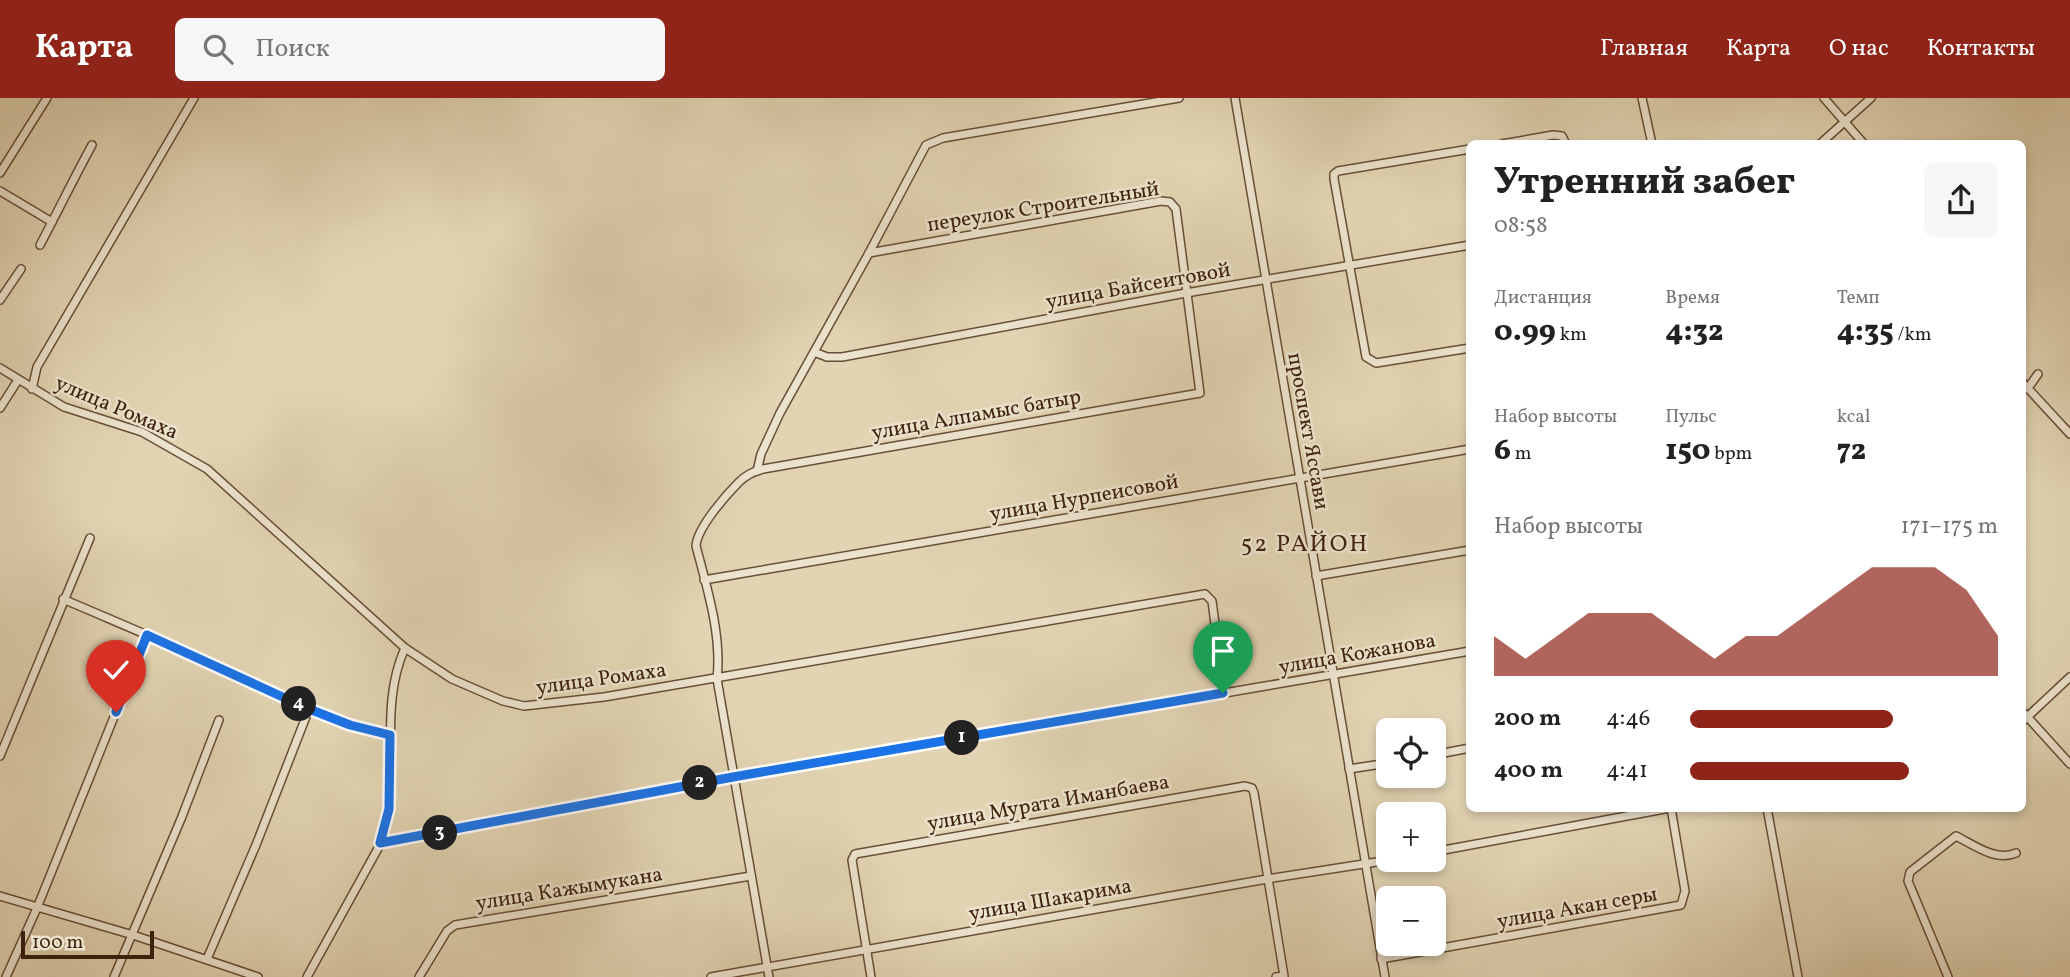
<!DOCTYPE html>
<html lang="ru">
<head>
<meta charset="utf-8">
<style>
  body { margin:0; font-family:Vollkorn,serif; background:#f6f6f6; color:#222; height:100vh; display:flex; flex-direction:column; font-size:26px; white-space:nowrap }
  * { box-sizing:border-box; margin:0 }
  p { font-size:23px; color:#767676 }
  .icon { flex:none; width:38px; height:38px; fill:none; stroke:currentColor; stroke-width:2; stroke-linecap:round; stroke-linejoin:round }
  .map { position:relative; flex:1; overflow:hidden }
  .panel { position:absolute; left:1466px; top:42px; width:560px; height:672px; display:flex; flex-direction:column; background:#fff; border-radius:10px; box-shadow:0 4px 10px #0003 }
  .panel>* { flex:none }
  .tools { position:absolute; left:1376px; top:620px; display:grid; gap:14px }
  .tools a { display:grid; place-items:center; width:70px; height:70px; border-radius:10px; background:#fff; box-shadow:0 4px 10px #0003; font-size:35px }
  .scale { position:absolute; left:21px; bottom:18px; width:133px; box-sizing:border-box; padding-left:7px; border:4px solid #3f220c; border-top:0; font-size:19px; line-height:24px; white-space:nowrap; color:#3f220c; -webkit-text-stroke:5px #ece3ce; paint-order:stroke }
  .pin { position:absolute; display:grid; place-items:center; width:60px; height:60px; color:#fff; margin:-72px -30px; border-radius:50% 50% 50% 0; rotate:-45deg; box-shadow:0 0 7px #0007 }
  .pin .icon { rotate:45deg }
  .km { position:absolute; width:35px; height:35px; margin:-18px; border-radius:50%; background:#222; color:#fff; font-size:19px; line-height:35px; text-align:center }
  .round { display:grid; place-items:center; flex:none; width:74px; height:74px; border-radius:10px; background:#f6f6f6 }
  .overview { display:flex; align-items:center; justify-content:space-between; height:119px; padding:0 28px }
  h1 { font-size:38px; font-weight:800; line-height:52px }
  .metrics { display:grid; grid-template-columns:repeat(3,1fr); gap:10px; height:119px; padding:7px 28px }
  .metrics div { display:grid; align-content:center }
  .metrics b { font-size:30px; font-weight:800 }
  .metrics small { font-size:19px; font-weight:400 }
  .metrics p { font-size:19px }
  .chart { height:196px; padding:14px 28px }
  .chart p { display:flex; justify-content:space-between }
  .chart svg { width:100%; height:126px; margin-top:7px; fill:#8f2418; opacity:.7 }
  ul { padding:0 28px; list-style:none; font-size:23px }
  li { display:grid; grid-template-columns:112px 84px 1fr; align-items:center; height:52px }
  li i { height:18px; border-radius:9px; background:#8f2418 }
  header { display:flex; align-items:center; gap:42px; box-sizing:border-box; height:98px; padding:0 35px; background:#8f2418; color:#fff }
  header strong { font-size:33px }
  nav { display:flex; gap:38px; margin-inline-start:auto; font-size:24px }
  .search { width:490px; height:63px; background:#f6f6f6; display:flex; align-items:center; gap:18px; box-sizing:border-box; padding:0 24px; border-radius:10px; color:#767676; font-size:26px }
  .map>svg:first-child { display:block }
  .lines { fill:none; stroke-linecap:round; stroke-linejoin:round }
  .minor-casing { stroke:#684e36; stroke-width:10 }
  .minor { stroke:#ece3ce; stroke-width:7 }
  .route-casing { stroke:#fff; stroke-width:14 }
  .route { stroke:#1a73e8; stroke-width:9 }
  .labels { text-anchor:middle; stroke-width:5; stroke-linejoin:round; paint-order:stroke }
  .street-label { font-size:21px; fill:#3f220c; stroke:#ece3ce }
  .quarter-label { font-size:24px; letter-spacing:2px; fill:#3f220c; stroke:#ece3ce }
</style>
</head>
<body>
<header>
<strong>Карта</strong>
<div class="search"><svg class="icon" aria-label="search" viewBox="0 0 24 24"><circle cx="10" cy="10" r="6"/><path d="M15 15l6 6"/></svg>Поиск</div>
<nav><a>Главная</a><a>Карта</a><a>О нас</a><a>Контакты</a></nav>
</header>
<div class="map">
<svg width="2070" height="879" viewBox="0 0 2070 879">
  <rect width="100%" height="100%" fill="#e2d4b3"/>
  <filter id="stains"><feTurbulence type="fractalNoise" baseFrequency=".00286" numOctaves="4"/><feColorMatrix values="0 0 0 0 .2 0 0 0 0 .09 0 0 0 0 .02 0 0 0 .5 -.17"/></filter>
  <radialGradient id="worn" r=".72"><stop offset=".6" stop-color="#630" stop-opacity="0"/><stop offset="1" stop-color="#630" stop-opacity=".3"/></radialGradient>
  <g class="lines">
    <g class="minor-casing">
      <g id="minor">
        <polyline points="1235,0 1385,879"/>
        <polyline points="1642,0 1652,46"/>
        <polyline points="1824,0 1864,46"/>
        <polyline points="1502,46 1553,37 1562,38 1566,46"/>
        <polyline points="1820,46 1871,0"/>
        <polyline points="1470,51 1338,73 1334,76 1334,81 1366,259 1376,265 1470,250"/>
        <polyline points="0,75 47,0"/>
        <polyline points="0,93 52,124"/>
        <path d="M40 147C58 113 74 80 92 47"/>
        <polyline points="0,202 21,171"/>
        <polyline points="814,254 827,259 842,259 1186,195 1470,147"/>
        <polyline points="0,270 64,309 142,334 207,371 405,550 452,581 503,603 524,608 604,599 1205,496 1212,503 1224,595"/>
        <polyline points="2023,285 2070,336"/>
        <polyline points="2028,290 2038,276"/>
        <polyline points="32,291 37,269 194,0"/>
        <polyline points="0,310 18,282"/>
        <polyline points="757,373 761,356 780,315 869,155 926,47 943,40 1179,0"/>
        <polyline points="1316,478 1470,452"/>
        <polyline points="704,482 1470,351"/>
        <path d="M63 501C121 526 179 550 235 576 285 599 335 629 390 637"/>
        <polyline points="2023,614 2070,666"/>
        <polyline points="2023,623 2070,579"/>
        <polyline points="1433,657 1470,650"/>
        <polyline points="0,658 90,440"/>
        <polyline points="1349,671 1388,665"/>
        <polyline points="1767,710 1798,879"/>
        <polyline points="381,745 733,679 1470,553"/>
        <polyline points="1433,754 1670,710"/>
        <polyline points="0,798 133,837 258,879"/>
        <polyline points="207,861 256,747 309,611"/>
        <polyline points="1381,861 1681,807 1685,793 1671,710"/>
        <polyline points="6,879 37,810 147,537"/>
        <polyline points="114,879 181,721 219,622"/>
        <path d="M307 879 381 745C402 682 377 611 405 550"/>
        <polyline points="419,879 447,833 455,827 751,778"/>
        <polyline points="711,879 1267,781 1396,761"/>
        <path d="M769 879 717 581C722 537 707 490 696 448 697 430 726 397 739 384 745 378 755 373 763 371L1200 295 1176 111 1170 104 1161 103 869 155"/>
        <polyline points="871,879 852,762 855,756 1245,688 1252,690 1254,695 1284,878 1276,879"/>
        <path d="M1948 879 1908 783 1910 774 1956 738C1974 747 1996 764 2016 755"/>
      </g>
    </g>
    <use href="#minor" class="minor"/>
  </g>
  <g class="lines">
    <g class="route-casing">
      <polyline id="route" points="116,614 147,537 309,611 350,627 390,637 389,711 380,745 733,679 1223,595"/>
    </g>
    <use href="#route" class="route"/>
  </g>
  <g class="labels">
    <g class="street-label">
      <text transform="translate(1043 108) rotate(-9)" y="7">переулок Строительный</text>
      <text transform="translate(1138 187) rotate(-10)" y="7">улица Байсеитовой</text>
      <text transform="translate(117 309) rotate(23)" y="7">улица Ромаха</text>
      <text transform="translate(976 316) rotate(-10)" y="7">улица Алпамыс батыр</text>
      <text transform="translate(1309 333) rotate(80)" y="7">проспект Яссави</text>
      <text transform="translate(1084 399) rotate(-10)" y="7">улица Нурпеисовой</text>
      <text transform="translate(1357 555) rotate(-10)" y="7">улица Кожанова</text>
      <text transform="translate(601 580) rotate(-8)" y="7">улица Ромаха</text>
      <text transform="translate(1048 704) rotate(-10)" y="7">улица Мурата Иманбаева</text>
      <text transform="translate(569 790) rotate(-9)" y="7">улица Кажымукана</text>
      <text transform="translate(1050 801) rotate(-10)" y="7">улица Шакарима</text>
      <text transform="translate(1577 809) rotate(-10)" y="7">улица Акан серы</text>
    </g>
    <g class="quarter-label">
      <text x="1305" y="453">52 РАЙОН</text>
    </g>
  </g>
  <rect width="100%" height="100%" filter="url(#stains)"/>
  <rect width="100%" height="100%" fill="url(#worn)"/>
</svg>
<div class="tools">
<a><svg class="icon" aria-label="locate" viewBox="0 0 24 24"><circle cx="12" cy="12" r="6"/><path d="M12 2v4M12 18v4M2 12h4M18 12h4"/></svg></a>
<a>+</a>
<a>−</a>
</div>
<div class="scale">100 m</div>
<div class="pin" style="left:1223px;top:595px;background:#1e9e55"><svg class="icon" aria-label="arrive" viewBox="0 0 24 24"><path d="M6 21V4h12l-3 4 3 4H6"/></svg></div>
<div class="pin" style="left:116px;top:614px;background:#d93025"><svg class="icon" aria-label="check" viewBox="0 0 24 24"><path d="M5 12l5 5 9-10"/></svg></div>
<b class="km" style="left:962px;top:640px">1</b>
<b class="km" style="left:700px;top:685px">2</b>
<b class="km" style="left:440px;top:735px">3</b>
<b class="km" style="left:299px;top:606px">4</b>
<section class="panel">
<div class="overview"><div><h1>Утренний забег</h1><p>08:58</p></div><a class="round"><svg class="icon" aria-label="share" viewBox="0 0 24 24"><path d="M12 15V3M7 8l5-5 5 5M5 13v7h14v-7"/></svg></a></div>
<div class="metrics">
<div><p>Дистанция</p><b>0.99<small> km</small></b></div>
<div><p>Время</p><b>4:32</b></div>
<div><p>Темп</p><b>4:35<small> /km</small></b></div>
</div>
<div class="metrics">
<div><p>Набор высоты</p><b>6<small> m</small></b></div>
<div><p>Пульс</p><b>150<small> bpm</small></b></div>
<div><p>kcal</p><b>72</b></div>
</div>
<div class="chart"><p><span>Набор высоты</span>171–175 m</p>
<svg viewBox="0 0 160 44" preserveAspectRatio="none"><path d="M0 44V30L10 38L20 30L30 22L40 22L50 22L60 30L70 38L80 30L90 30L100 22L110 14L120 6L130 6L140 6L150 14L160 30V44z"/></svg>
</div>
<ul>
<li><b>200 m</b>4:46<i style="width:66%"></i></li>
<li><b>400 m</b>4:41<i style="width:71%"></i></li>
</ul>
</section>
</div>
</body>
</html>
